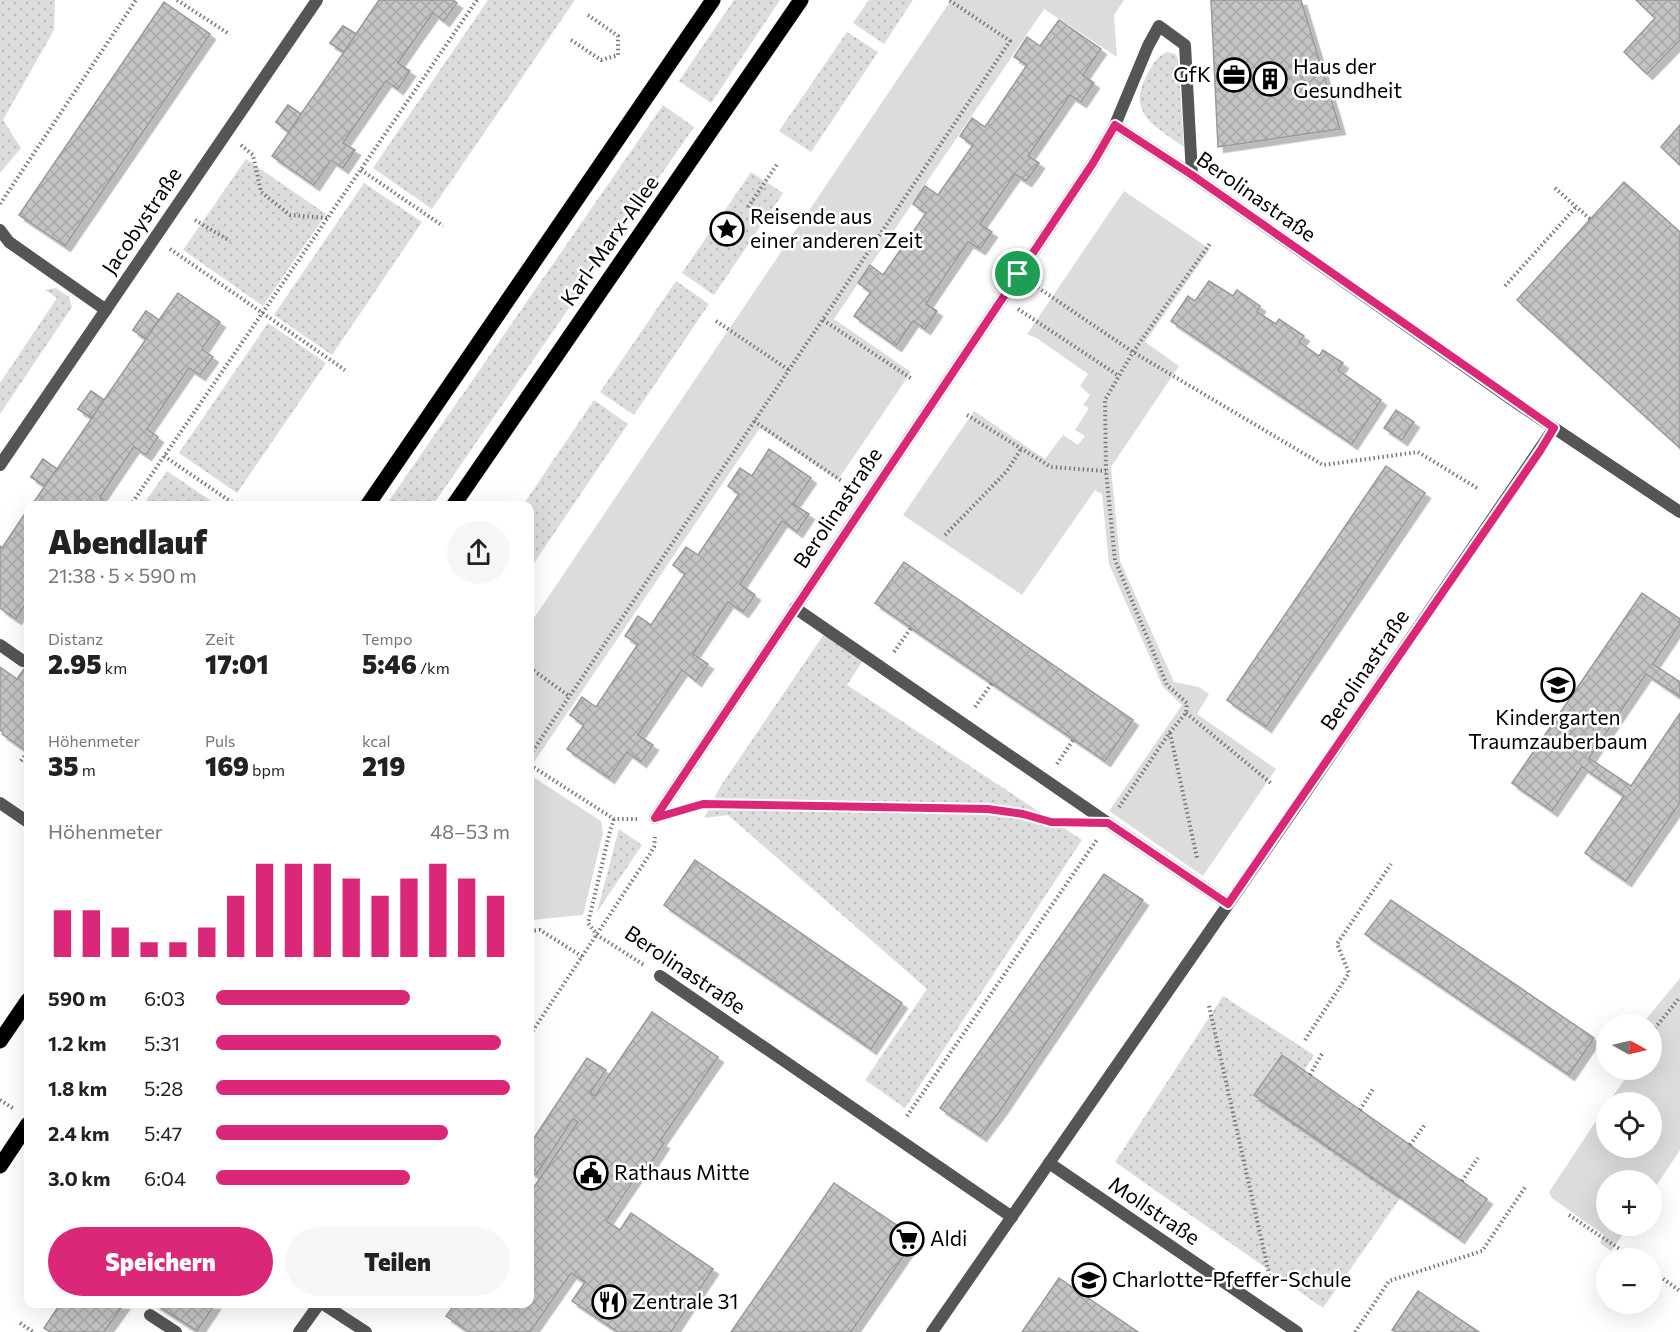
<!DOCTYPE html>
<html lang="de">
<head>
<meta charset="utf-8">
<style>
  body { margin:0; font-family:Commissioner,sans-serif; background:#f6f6f6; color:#222; height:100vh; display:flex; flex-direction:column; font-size:22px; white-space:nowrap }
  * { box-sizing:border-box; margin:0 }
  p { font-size:20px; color:#767676 }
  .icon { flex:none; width:33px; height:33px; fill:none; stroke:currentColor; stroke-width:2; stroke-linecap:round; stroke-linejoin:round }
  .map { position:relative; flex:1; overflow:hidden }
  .drawer { position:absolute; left:24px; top:501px; width:510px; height:807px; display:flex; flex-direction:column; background:#fff; border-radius:12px; box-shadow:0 6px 24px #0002 }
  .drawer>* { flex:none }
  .needle { width:39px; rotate:98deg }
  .buttons { position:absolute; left:1596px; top:1014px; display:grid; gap:12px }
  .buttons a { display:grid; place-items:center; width:66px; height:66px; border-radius:50%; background:#fff; box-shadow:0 6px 24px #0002; font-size:30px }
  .pin { position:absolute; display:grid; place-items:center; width:51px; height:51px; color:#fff; margin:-26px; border:3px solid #fff; border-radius:50%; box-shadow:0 2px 6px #0007 }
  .round { display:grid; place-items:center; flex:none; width:63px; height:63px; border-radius:32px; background:#f6f6f6 }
  .head { display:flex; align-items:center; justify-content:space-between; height:102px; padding:0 24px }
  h1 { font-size:33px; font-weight:800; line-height:45px }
  .metrics { display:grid; grid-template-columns:repeat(3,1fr); gap:9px; height:102px; padding:6px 24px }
  .metrics div { display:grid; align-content:center }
  .metrics b { font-size:26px; font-weight:800 }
  .metrics small { font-size:16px; font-weight:400 }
  .metrics p { font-size:16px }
  .chart { height:168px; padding:12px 24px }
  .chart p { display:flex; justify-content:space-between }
  .chart svg { width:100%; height:108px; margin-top:6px; stroke:#db2777; stroke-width:6 }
  .button { display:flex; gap:12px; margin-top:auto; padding:12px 24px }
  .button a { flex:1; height:69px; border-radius:36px; background:#db2777; color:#fff; font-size:24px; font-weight:800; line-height:69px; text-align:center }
  .button a+a { background:#f6f6f6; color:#222 }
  ul { padding:0 24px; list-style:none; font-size:20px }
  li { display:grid; grid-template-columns:96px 72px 1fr; align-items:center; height:45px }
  li i { height:15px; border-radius:8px; background:#db2777 }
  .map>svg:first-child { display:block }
  .grass { fill:url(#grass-dots) }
  .green { fill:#dcdcdc }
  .building { fill:url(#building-cross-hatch); stroke:#999; stroke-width:1.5; filter:url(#shadow) }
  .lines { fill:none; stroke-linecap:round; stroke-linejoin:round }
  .primary-casing { stroke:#dbdbdb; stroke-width:16 }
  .path { stroke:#777; stroke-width:4; stroke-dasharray:1.5 3; stroke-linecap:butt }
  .lane { stroke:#555; stroke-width:12 }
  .street { stroke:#555; stroke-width:12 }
  .primary { stroke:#000; stroke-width:15 }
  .route-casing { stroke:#fff; stroke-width:12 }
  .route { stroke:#db2777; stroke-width:8 }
  .labels { text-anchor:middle; stroke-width:5; stroke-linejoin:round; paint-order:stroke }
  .poi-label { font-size:21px; fill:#000; stroke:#fff; text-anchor:start }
  .street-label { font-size:21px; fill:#000; stroke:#fff }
</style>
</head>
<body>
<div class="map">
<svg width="1680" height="1332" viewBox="0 0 1680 1332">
  <defs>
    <pattern id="grass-dots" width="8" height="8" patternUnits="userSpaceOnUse" patternTransform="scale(1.5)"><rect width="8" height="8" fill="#dcdcdc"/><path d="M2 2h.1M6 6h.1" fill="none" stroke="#bbb" stroke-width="1.8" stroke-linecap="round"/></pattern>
    <pattern id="building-cross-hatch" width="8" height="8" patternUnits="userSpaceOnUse" patternTransform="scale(1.5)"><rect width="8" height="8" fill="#c4c4c4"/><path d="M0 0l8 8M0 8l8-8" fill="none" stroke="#a7a7a7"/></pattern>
    <filter id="shadow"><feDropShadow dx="5.5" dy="5.5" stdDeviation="0" flood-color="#0004"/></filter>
  </defs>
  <rect width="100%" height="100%" fill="#fff"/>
  <g class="grass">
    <polygon points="0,0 55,0 54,30 3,120 21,148 0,173"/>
    <polygon points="488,0 575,0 432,209 373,168"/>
    <polygon points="734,0 780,0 711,103 679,81"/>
    <polygon points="869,0 913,0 884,44 853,23"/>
    <polygon points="847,32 878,52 811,152 779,131"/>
    <path d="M1167 52 1175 54 1178 59 1184 147C1155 126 1125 113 1148 73 1154 63 1156 57 1167 52Z"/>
    <polygon points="663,105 694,127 433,505 386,505"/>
    <polygon points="246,159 326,214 263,306 183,250"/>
    <polygon points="751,172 783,193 714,295 682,273"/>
    <polygon points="364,183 422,222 332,355 274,315"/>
    <polygon points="676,281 709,304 634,415 600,392"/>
    <polygon points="56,288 69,297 72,307 0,414 0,383 57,298 45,290"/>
    <polygon points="268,323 326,363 237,493 179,453"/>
    <polygon points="594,400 628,424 530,569 530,506 523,505"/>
    <polygon points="167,471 217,505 143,505"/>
    <polygon points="824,634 866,656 847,685 1082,840 905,1108 865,1080 927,989 728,815 704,818 720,787"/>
    <polygon points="619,829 642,845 597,912"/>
    <polygon points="1223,996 1314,1055 1304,1071 1281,1056 1254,1095 1401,1197 1323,1308 1115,1162"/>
  </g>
  <g class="green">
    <polygon points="951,0 1124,0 1114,15 1117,57 1044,9 834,319 911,372 838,480 760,428 530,768 530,624"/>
    <polygon points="1124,191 1210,249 1145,342 1179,366 1111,467 1120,561 1174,682 1199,687 1209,694 1197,714 1276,769 1203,876 1109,811 1182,705 1163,687 1109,564 1102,494 1095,490 1022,595 903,515 974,411 1045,459 1063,435 1078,445 1085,436 1075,430 1089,408 1083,405 1090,395 1080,386 1088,374 1038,339 1027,334"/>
    <polygon points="530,775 601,821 603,833 583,915 530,920"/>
    <polygon points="1680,978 1680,1150 1652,1192 1652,1180 1606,1180 1606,1226 1629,1226 1611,1251 1600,1243 1604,1235 1552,1198 1549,1192 1606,1106 1606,1148 1652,1148 1652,1102 1609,1102 1631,1070 1652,1070 1652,1039 1654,1035 1652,1033 1652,1024 1642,1024"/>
  </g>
  <g class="building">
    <polygon points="379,0 453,0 457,3 444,21 433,13 398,63 410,71 398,89 386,81 343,143 355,150 343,168 331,160 314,185 272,156 289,132 276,122 288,105 301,114 344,52 330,43 343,26 356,34"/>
    <polygon points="1211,0 1301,0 1340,129 1218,147"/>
    <polygon points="1636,0 1680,0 1680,40 1647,74 1624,52 1655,18"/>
    <polygon points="164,2 210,34 65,246 19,215"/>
    <polygon points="1059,20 1101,49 1083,75 1094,83 1081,102 1070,95 1028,156 1039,163 1033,172 1026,181 1015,174 980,224 992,232 980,249 968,242 926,304 937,311 925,329 913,321 896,346 854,316 871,292 858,283 870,265 883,275 926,213 913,204 918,196 925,186 938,195 973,145 960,136 972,118 985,127 1027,65 1014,57 1027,37 1040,46"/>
    <polygon points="343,26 356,34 344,52 330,43"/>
    <polygon points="288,105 301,114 289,132 276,122"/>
    <polygon points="1680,125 1680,165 1661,147"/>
    <polygon points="1624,182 1680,232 1680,448 1517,300"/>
    <polygon points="1209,281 1233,296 1237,290 1260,306 1257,312 1276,324 1279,319 1304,336 1299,342 1319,356 1323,350 1343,363 1338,370 1381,400 1352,444 1171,321 1188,296 1195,301"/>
    <polygon points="178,293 220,322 202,349 213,357 200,375 189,368 147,429 158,437 146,455 134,447 100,497 110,506 31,506 45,486 31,477 43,459 57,469 92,418 78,409 91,391 104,400 146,339 133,330 146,311 159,320"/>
    <polygon points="146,311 159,320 146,339 133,330"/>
    <polygon points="91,391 104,400 92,418 78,409"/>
    <polygon points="1396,410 1414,422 1402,440 1384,428"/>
    <polygon points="769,449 811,478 793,504 809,514 797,532 782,521 740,584 755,595 743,612 728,602 693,654 708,664 702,672 696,681 682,670 638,735 653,745 641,762 627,752 609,778 567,749 584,725 570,715 582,697 596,707 638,644 625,636 638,616 651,625 685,574 673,565 686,547 698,555 739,494 728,486 740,468 752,476"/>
    <polygon points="43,459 57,469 45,486 31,477"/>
    <polygon points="1386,466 1425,493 1266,727 1227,700"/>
    <polygon points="28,509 28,600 16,619 0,608 0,546 2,548"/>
    <polygon points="904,562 1133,720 1105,761 875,603"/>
    <polygon points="1642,593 1680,619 1680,624 1653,664 1680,682 1680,697 1646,674 1589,758 1631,786 1680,713 1680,803 1626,881 1585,853 1624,796 1582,767 1552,811 1512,783"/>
    <polygon points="0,667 17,679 24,669 28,672 28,752 2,734 3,732 0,730"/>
    <polygon points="695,860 902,1003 871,1049 664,905"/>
    <polygon points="1104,874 1143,900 1002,1108 981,1136 940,1108"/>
    <polygon points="1391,900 1594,1038 1569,1075 1365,934"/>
    <polygon points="652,1012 718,1057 660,1141 664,1143 648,1168 644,1165 606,1221 620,1230 631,1213 713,1269 671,1332 618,1332 572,1301 585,1282 571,1273 530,1332 469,1332 446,1316 455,1304 530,1304 530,1193 578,1122 573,1119 536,1175 530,1171 530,1144 587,1058 606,1070 590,1093 595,1096"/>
    <polygon points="1282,1055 1487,1199 1459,1238 1254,1095"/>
    <polygon points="834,1183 916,1238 851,1332 731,1332"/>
    <polygon points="1059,1278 1138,1332 1022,1332"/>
    <polygon points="1418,1291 1479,1332 1396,1332 1392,1330"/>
    <polygon points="60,1304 124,1304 104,1332 50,1332 44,1328"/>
    <polygon points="155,1304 215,1304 197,1331"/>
  </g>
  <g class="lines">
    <g class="primary-casing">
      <g id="primary">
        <polyline points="367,506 713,0"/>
        <polyline points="453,506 801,0"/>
        <polyline points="0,1041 28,1000"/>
        <polyline points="0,1166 28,1124"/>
      </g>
    </g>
    <g class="path">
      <polyline points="177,0 229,34"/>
      <polyline points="571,40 601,60 618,55 618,36 588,15"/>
      <polyline points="241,145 253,155 261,192 290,215 328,218"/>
      <polyline points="361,170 443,226"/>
      <polyline points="1555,188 1590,219"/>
      <polyline points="0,204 136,0"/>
      <polyline points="748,207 778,163"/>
      <polyline points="195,220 230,241"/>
      <polyline points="170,249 345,370"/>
      <polyline points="1034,285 1133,352 1323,465 1418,452 1477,488"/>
      <polyline points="1505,286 1576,207"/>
      <polyline points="1018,309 1119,376"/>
      <polyline points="823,320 912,379"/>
      <polyline points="716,321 789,370"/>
      <polyline points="967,415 1051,467 1106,471"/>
      <polyline points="754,421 843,482"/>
      <polyline points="164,456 237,506"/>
      <polyline points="130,506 477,0"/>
      <polyline points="945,535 1007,471 1021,449"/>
      <polyline points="894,652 911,628"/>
      <polyline points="530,668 569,696"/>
      <polyline points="975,707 992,683"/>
      <polyline points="1186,713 1272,784"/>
      <polyline points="1170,733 1197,858"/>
      <polyline points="530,755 1010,41 949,0"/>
      <polyline points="21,761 28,751"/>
      <polyline points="1057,764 1073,740"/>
      <polyline points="530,765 614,819 637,819"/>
      <polyline points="1119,807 1170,732 1186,713 1187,703 1167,685 1115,560 1106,471 1105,400 1133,352 1211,242"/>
      <polyline points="685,809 703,804 988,809 1023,815 1051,822 1069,822"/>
      <polyline points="614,819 610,831 588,923 597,935 644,965"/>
      <polyline points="530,931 540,930 583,957"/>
      <polyline points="1209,1006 1272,1287"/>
      <polyline points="1652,1032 1680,997"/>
      <polyline points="530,1035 650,854 654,847 655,837"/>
      <polyline points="1305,1040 1349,973 1337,944 1391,864"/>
      <polyline points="1310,1075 1323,1052"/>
      <polyline points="0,1100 14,1109"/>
      <polyline points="1360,1110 1374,1087"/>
      <polyline points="907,1116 1098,838"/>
      <polyline points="1410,1145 1426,1123"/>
      <polyline points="1462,1181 1478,1158"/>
      <polyline points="1569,1215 1633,1258"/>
      <polyline points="1652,1271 1680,1291"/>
      <polyline points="20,1323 33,1332"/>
      <polyline points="1355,1332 1389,1281 1482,1251 1526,1186"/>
    </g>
    <g class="lane">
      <polyline points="1115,125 1148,46 1159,26 1185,45 1192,175"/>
      <polyline points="0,230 9,242 106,310"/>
      <polyline points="795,608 1108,823 1228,904"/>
      <polyline points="0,645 23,661"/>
      <polyline points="150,1315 176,1332"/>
    </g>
    <g class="street">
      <polyline points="0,465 317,0"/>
      <polyline points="0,803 28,822"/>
      <polyline points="655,818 1093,163 1115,125 1192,175 1521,406 1680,512"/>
      <polyline points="660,976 1012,1217"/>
      <polyline points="1049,1163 1297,1332"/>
      <polyline points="323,1304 366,1332"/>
      <polyline points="299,1332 319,1304"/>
      <polyline points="932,1332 1297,805 1554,428"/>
    </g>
    <use href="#primary" class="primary"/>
  </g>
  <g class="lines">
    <g class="route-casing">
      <polygon id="route" points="1115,125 1192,175 1554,428 1540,451 1228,904 1108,823 1051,822 1023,814 988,809 703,804 655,818 1093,163"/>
    </g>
    <use href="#route" class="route"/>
  </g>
  <defs>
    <g id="office-ring" transform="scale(1.725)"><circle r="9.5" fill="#fff" stroke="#000" stroke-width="1.5"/><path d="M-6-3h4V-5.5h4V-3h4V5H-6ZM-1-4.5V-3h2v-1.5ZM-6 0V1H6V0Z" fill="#000"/></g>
    <g id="building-ring" transform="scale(1.725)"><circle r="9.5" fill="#fff" stroke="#000" stroke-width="1.5"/><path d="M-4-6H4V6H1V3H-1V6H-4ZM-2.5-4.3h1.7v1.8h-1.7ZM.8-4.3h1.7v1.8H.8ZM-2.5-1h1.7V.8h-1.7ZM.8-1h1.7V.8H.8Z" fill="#000"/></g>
    <g id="sight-ring" transform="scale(1.725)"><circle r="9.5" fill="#fff" stroke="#000" stroke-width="1.5"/><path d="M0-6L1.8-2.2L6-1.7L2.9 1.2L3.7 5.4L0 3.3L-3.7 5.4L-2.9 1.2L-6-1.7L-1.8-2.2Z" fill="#000"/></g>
    <g id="school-ring" transform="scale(1.725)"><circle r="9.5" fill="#fff" stroke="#000" stroke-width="1.5"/><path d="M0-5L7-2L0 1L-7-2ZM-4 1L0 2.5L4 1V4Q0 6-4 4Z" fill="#000"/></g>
    <g id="civic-ring" transform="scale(1.725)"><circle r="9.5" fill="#fff" stroke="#000" stroke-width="1.5"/><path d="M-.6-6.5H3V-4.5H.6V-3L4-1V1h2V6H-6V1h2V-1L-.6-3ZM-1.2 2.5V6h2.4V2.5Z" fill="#000"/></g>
    <g id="supermarket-ring" transform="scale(1.725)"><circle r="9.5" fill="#fff" stroke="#000" stroke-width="1.5"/><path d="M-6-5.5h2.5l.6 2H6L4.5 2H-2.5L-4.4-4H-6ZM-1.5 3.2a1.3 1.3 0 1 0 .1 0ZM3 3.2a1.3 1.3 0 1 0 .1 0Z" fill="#000"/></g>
    <g id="restaurant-ring" transform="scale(1.725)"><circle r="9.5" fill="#fff" stroke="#000" stroke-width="1.5"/><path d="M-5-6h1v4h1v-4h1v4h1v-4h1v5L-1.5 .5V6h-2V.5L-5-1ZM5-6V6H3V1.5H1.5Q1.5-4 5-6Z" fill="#000"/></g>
  </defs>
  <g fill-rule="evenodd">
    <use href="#office-ring" x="1234" y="75"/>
    <use href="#building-ring" x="1270" y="79"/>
    <use href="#sight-ring" x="727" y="229"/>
    <use href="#school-ring" x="1558" y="685"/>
    <use href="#civic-ring" x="591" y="1173"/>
    <use href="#supermarket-ring" x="907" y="1239"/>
    <use href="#school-ring" x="1089" y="1280"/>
    <use href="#restaurant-ring" x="609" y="1302"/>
  </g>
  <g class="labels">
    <g class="poi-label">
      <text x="1293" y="74">Haus der<tspan x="1293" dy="24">Gesundheit</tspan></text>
      <text x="1211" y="82" text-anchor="end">GfK</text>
      <text x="750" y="224">Reisende aus<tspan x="750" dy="24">einer anderen Zeit</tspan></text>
      <text x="1558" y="725" text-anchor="middle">Kindergarten<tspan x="1558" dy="24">Traumzauberbaum</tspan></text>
      <text x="614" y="1180">Rathaus Mitte</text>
      <text x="930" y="1246">Aldi</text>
      <text x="1112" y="1287">Charlotte-Pfeffer-Schule</text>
      <text x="632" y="1309">Zentrale 31</text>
    </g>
    <g class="street-label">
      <text transform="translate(1256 197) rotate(35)" y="7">Berolinastraße</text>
      <text transform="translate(142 221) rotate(-56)" y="7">Jacobystraße</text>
      <text transform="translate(610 241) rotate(-55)" y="7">Karl-Marx-Allee</text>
      <text transform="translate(838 508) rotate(-56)" y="7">Berolinastraße</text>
      <text transform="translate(1365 670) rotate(-56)" y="7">Berolinastraße</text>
      <text transform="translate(685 970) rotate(34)" y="7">Berolinastraße</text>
      <text transform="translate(1154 1211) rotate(34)" y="7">Mollstraße</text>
    </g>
  </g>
</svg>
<div class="buttons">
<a><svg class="needle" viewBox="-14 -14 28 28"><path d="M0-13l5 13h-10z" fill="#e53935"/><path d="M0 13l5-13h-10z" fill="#767676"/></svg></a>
<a><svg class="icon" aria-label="locate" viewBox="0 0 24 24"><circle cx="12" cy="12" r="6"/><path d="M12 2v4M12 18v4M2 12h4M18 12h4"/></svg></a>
<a>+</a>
<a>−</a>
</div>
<div class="pin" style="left:1018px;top:274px;background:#1e9e55"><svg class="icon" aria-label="arrive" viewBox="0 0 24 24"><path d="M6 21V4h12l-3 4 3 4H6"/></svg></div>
<section class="drawer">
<div class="head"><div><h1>Abendlauf</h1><p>21:38 · 5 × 590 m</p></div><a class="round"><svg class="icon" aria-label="share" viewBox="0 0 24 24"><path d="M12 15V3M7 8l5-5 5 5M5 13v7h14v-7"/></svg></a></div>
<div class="metrics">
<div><p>Distanz</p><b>2.95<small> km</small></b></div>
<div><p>Zeit</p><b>17:01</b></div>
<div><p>Tempo</p><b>5:46<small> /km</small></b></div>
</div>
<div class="metrics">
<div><p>Höhenmeter</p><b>35<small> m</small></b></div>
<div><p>Puls</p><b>169<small> bpm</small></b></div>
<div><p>kcal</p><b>219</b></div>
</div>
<div class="chart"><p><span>Höhenmeter</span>48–53 m</p>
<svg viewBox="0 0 160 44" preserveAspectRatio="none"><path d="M5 44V25M15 44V25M25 44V32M35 44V38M45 44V38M55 44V32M65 44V19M75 44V6M85 44V6M95 44V6M105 44V12M115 44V19M125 44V12M135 44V6M145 44V12M155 44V19"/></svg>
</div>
<ul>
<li><b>590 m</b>6:03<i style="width:66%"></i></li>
<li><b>1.2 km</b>5:31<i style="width:97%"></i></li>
<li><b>1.8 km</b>5:28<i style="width:100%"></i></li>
<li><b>2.4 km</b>5:47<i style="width:79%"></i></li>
<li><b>3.0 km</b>6:04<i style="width:66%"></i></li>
</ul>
<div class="button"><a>Speichern</a><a>Teilen</a></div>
</section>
</div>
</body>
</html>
